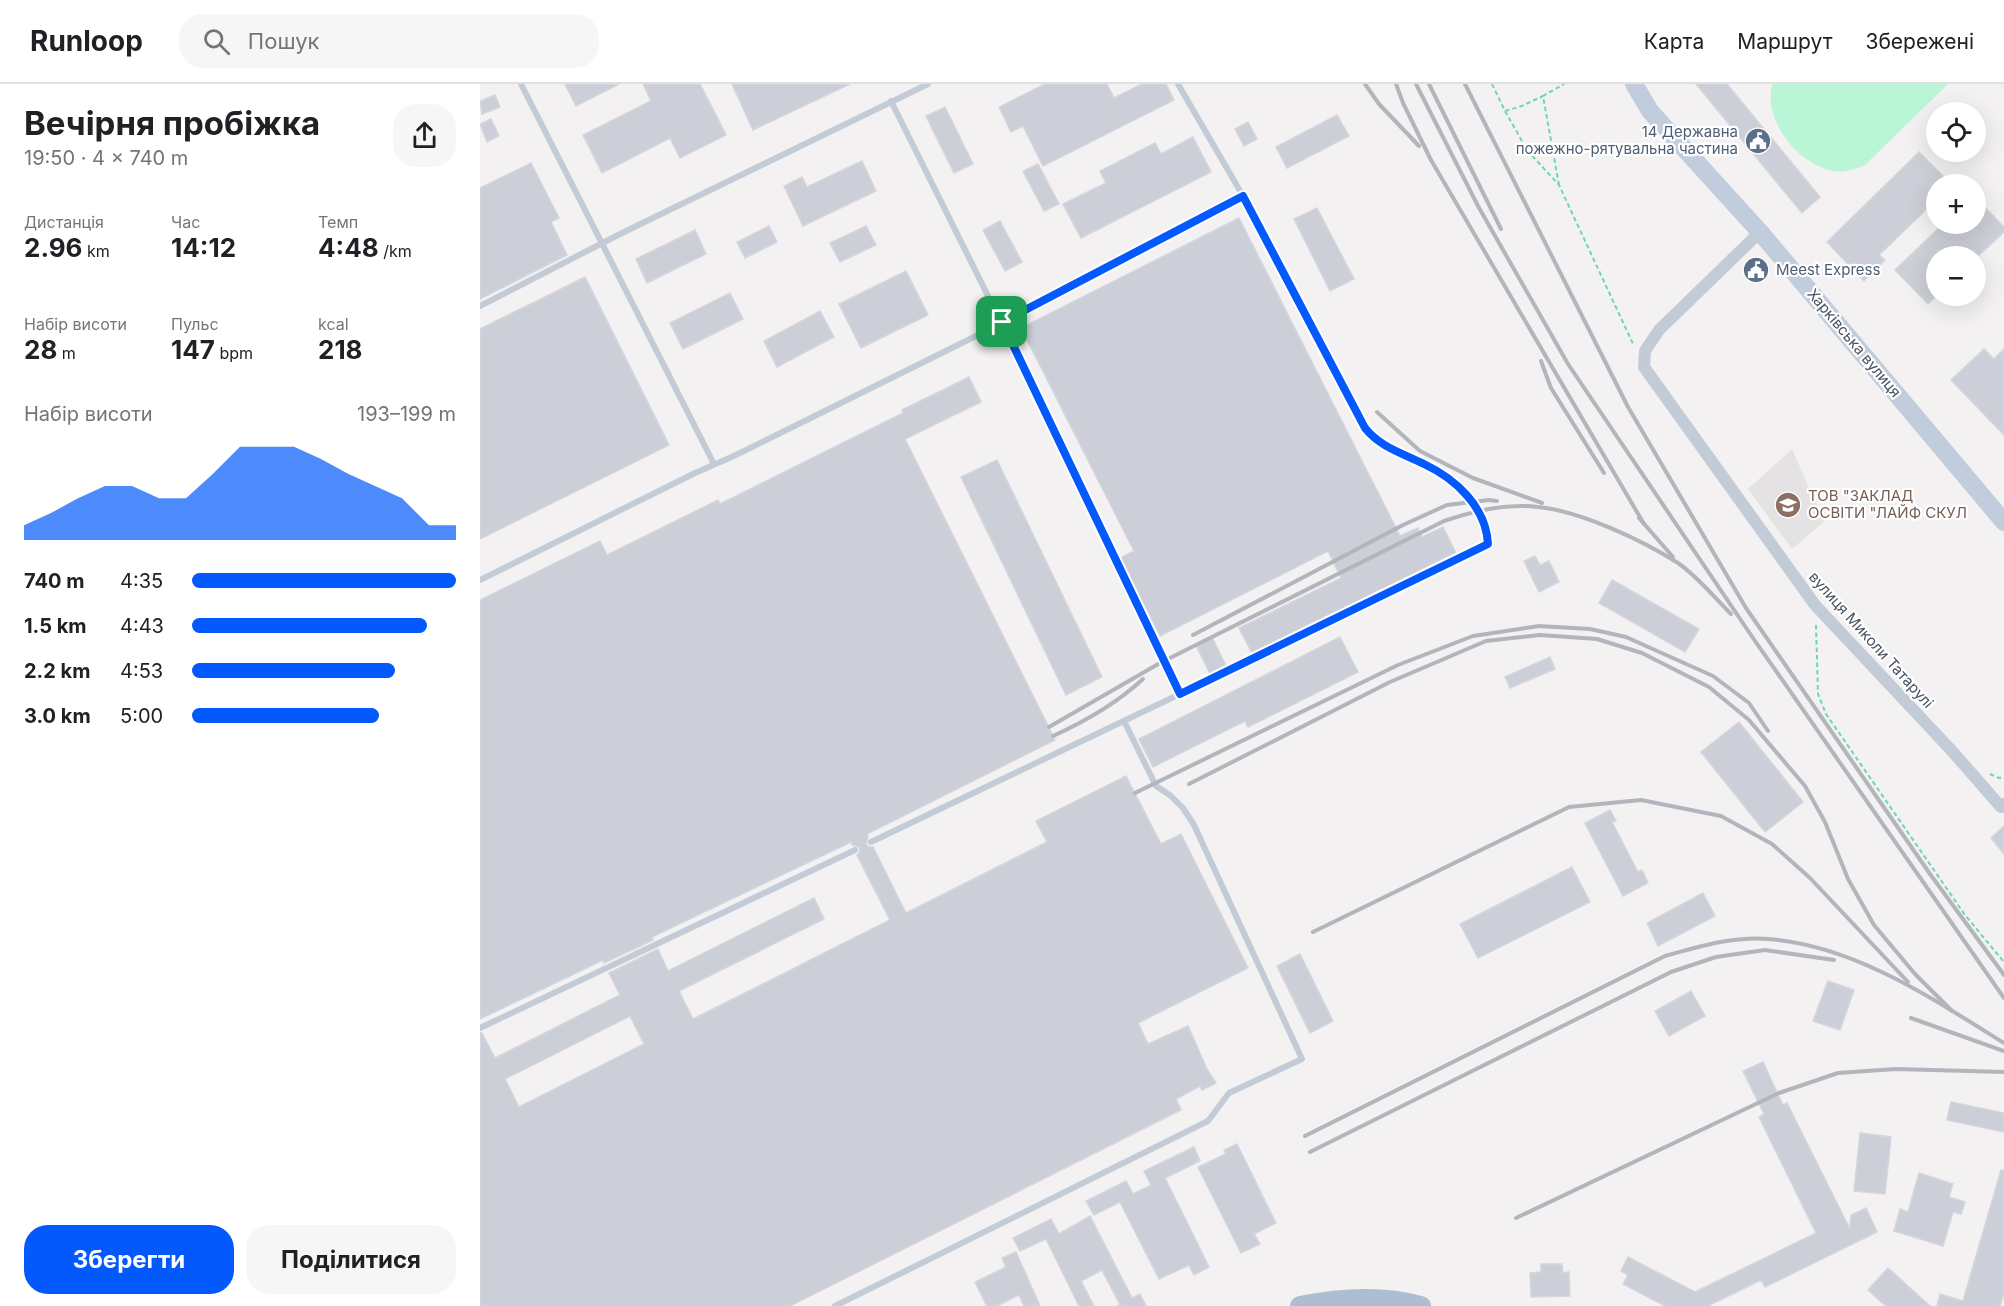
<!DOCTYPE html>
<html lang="uk">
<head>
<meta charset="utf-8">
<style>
  body { margin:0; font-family:Inter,sans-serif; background:#f6f6f6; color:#202124; height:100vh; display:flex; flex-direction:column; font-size:22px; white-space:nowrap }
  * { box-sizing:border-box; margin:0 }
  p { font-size:20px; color:#757577 }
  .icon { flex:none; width:33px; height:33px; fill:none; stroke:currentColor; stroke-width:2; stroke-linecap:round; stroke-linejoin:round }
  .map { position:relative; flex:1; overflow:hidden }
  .panel { display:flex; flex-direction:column; background:#fff; width:480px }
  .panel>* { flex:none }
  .fabs { position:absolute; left:1446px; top:18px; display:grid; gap:12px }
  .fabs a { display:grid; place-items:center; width:60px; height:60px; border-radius:50%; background:#fff; box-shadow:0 6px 24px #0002; font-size:30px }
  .pin { position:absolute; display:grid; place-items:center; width:51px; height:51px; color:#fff; margin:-26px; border-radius:12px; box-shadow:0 3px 9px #0006 }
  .round { display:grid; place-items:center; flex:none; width:63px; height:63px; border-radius:24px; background:#f6f6f6 }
  .head { display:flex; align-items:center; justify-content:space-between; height:102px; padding:0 24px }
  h1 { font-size:33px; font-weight:700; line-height:45px }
  .stats { display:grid; grid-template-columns:repeat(3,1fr); gap:9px; height:102px; padding:6px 24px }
  .stats div { display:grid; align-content:center }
  .stats b { font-size:26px; font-weight:700 }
  .stats small { font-size:16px; font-weight:400 }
  .stats p { font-size:16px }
  .chart { height:168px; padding:12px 24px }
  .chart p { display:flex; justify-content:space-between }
  .chart svg { width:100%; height:108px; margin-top:6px; fill:#0359fb; opacity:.7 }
  .action { display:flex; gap:12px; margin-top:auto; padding:12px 24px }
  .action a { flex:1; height:69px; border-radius:24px; background:#0359fb; color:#fff; font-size:24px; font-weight:700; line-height:69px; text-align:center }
  .action a+a { background:#f6f6f6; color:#202124 }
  ul { padding:0 24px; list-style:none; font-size:20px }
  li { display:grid; grid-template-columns:96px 72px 1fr; align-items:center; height:45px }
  li i { height:15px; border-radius:8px; background:#0359fb }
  header { display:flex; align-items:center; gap:36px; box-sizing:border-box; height:84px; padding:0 30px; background:#fff; border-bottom:2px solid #e0e0e0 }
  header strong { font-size:28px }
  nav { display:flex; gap:33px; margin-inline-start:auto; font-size:21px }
  .search { width:420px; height:54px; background:#f6f6f6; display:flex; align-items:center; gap:15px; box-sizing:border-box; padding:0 21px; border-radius:24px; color:#757577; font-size:22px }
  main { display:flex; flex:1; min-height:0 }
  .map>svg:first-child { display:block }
  .education { fill:#e4e2e2 }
  .pitch { fill:#bbf5d7 }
  .building { fill:#cccfd7; stroke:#d4d6dd; stroke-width:1.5; fill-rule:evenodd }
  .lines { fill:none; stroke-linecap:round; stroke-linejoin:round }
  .path { stroke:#6ed8ad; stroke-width:2; stroke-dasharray:4.5 3; stroke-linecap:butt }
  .lane { stroke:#c3cbd7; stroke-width:6 }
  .street { stroke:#c3cbd7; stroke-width:12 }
  .secondary { stroke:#c1ccdc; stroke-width:18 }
  .primary { stroke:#adbdd2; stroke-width:20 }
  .rail { stroke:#b2b5bc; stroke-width:4 }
  .route-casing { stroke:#fff; stroke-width:12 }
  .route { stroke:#0359fb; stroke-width:8 }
  .labels { text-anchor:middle; stroke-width:4.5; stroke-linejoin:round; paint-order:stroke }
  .service-label { font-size:15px; fill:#4e5e75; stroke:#fff; text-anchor:end }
  .street-label { font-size:15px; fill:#465261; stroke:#fff }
  .education-label { font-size:15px; fill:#785e54; stroke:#fff; text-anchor:start }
</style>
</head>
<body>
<header>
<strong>Runloop</strong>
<div class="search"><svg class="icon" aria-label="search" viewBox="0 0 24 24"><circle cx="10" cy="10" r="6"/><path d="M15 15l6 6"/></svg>Пошук</div>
<nav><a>Карта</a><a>Маршрут</a><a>Збережені</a></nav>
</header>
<main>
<section class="panel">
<div class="head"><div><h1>Вечірня пробіжка</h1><p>19:50 · 4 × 740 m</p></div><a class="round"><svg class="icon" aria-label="share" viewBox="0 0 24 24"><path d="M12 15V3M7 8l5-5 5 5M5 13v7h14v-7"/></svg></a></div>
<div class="stats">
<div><p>Дистанція</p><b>2.96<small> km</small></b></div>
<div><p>Час</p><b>14:12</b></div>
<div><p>Темп</p><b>4:48<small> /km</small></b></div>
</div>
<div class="stats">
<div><p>Набір висоти</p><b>28<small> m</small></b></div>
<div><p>Пульс</p><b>147<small> bpm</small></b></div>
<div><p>kcal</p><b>218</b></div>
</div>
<div class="chart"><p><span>Набір висоти</span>193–199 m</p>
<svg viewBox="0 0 160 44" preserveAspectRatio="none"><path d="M0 44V38L10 33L20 27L30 22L40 22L50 27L60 27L70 17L80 6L90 6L100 6L110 11L120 17L130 22L140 27L150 38L160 38V44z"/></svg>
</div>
<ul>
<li><b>740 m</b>4:35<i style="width:100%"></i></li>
<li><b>1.5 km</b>4:43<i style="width:89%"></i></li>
<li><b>2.2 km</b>4:53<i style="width:77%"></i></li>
<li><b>3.0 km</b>5:00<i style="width:71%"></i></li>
</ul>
<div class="action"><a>Зберегти</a><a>Поділитися</a></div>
</section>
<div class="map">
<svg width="1524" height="1222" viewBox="0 0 1524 1222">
  <rect width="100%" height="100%" fill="#f3f1f1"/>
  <polygon class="education" points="1312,365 1344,438 1312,465 1268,405"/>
  <path class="pitch" d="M1292 0H1468L1385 81C1375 85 1364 89 1353 87 1317 80 1283 36 1292 0Z"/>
  <g class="building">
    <polygon points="85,0 139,0 96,22"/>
    <polygon points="163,0 220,0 246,51 200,74 190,54 122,89 103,51 171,17"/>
    <polygon points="252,0 370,0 273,46"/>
    <polygon points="565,0 627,0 634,14 662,0 686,0 694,16 563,82 543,42 531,48 519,23"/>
    <polygon points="1216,0 1247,0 1340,113 1322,129"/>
    <polygon points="15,11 20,23 2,30 0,17"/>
    <polygon points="465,23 493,80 474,89 446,32"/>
    <polygon points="857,31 869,52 807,84 796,63"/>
    <polygon points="11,35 19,52 7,58 0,40"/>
    <polygon points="768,38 777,55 764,62 755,45"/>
    <polygon points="713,53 731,88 601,154 583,120 626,99 620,87 675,59 681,70"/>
    <polygon points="1439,68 1471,100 1456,100 1456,116 1399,171 1405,176 1384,197 1347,158"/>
    <polygon points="382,77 396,107 323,142 304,102 322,93 327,103"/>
    <polygon points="51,79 79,134 71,138 87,171 0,215 0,104"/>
    <polygon points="558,80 579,120 564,127 543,87"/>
    <polygon points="1496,114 1524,143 1524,148 1498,172 1456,172 1456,212 1448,220 1415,186 1463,140 1496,140"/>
    <polygon points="837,124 874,195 850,207 814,135"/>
    <polygon points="759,134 920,452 938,444 942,453 963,443 976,469 772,569 759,544 861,494 848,467 680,552 640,474 654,467 541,244"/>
    <polygon points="520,137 542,178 525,187 503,146"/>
    <polygon points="289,142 297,158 265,174 257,158"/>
    <polygon points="386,142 396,161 360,178 350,159"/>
    <polygon points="215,146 226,170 167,199 156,175"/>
    <polygon points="426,187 448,231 381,264 359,220"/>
    <polygon points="105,193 189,361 0,455 0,245"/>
    <polygon points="250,209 263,235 203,265 190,239"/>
    <polygon points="340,227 354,253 297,283 284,257"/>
    <polygon points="1504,265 1514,275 1524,265 1524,351 1471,296"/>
    <path d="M489 293 501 318 425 355 575 656 387 750 388 753 386 760 389 763H393L426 829 567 758 556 737 646 692 681 760 701 750 768 884 658 939 668 960 708 942 727 985 736 999 722 1006 720 1002 696 1015 701 1026 310 1222H0V949H2L15 974 140 911 129 889 178 865 188 887 334 814 344 835 199 907 213 935 410 836 377 771 380 767 379 763 372 761 371 758 172 853 173 856 124 879 123 876 0 935V516L120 457 127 471 238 416 240 420 423 329 422 326ZM150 932 164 960 39 1023 25 995Z"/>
    <polygon points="517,376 622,593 586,611 481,393"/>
    <polygon points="1055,472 1060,481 1069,477 1079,498 1059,508 1044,477"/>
    <polygon points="1132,496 1219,545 1205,568 1119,519"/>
    <polygon points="732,553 746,582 730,590 716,561"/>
    <polygon points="860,553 878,588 768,643 765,637 673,683 659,655"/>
    <polygon points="1070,573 1075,585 1030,604 1025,593"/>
    <polygon points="1259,638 1323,718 1285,748 1221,668"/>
    <polygon points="1130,726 1136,737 1132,738 1158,788 1162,786 1168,799 1143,812 1105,739"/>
    <polygon points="1524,742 1524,770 1511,754"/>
    <polygon points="1092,783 1110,818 998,874 980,840"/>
    <polygon points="1223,809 1235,832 1178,862 1167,839"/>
    <polygon points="820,870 853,937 830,949 797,882"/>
    <polygon points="1348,897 1374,906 1360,946 1333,937"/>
    <polygon points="1211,907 1225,932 1189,952 1175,927"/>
    <polygon points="1283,978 1303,1021 1307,1019 1370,1145 1371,1131 1386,1124 1397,1148 1285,1203 1281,1196 1228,1222 1185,1222 1143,1200 1148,1191 1141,1187 1148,1173 1215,1208 1336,1149 1279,1033 1284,1030 1263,987"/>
    <polygon points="1471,1018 1524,1029 1524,1048 1467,1036"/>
    <polygon points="1380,1049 1411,1053 1405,1110 1374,1107"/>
    <polygon points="757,1060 796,1139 774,1150 780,1160 761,1169 718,1083 746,1070 744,1066"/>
    <polygon points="714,1063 720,1077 685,1094 729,1183 714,1191 709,1181 679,1195 640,1118 614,1131 606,1117 646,1097 653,1110 671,1101 664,1087"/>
    <polygon points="1521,1086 1524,1086 1524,1209 1520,1222 1457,1222 1460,1210 1483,1217"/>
    <polygon points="1439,1089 1473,1100 1469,1113 1485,1118 1481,1130 1473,1128 1463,1162 1414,1147 1420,1125 1428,1128"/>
    <polygon points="610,1132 652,1214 660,1210 666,1222 637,1222 640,1221 622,1186 601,1197 614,1222 599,1222 566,1155 540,1167 533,1154 571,1135 579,1150"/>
    <polygon points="536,1168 560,1222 544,1222 539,1211 517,1222 507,1222 495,1198 526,1183 522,1174"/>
    <polygon points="1061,1180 1082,1180 1083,1189 1089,1188 1090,1212 1051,1213 1050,1189 1061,1188"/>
    <polygon points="1408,1184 1450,1222 1406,1222 1388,1206"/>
  </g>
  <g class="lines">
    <g class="path">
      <polyline points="1012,0 1025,27 1042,22 1063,12"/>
      <polyline points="1025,27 1047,66 1079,101 1154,262"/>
      <polyline points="1079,101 1063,12 1084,0"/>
      <polyline points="1336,541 1338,610 1346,630 1485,831 1524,878"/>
      <polyline points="1510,690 1519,694 1524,693"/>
    </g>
    <g class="lane">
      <polyline points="41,0 234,380"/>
      <polyline points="411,17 521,238 700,610"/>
      <polyline points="0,222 142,149 448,0"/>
      <polyline points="0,496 215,389 256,371 500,250 763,112"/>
      <path d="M391 758 700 610 1008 460C1006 424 976 395 944 380 922 370 900 363 885 344L763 112 698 0"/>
      <polyline points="0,944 375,766"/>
      <polyline points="355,1222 728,1037 749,1009 822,975 714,741 703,724 691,712 676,702 644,637"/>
    </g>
    <polyline class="street" points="1280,148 1179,246 1165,267 1164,283 1335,521 1472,667 1521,723 1524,720"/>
    <polyline class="secondary" points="1154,0 1170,27 1280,148 1524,438"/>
    <path class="primary" d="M820 1222C860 1214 902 1211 941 1222"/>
    <g class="rail">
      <polyline points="885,0 899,20 939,62"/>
      <polyline points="916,0 923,19 951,76 1164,440"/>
      <polyline points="936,0 998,122 1088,280 1273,554 1524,914"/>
      <polyline points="949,0 1021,145"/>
      <polyline points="985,0 1148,323 1266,524 1450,790 1524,891"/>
      <polyline points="1061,277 1071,304 1124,389"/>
      <polyline points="897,328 940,367 993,394 1062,419"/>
      <polyline points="1159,434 1193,473"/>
      <polyline points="713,551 923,441 967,421 1009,416 1017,417"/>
      <path d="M569 643 680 579 964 437C994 427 1026 419 1058 423 1100 427 1162 456 1198 479 1217 492 1234 513 1251 530"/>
      <path d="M573 652C606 637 636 620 663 595"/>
      <polyline points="709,700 910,598 1006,557 1060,551 1117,555 1162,569 1229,603 1269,636 1325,702 1345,738 1368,795 1394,841 1435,890 1472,927"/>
      <polyline points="655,709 918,581 993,552 1059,542 1110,545 1146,553 1233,592 1269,619 1288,647"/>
      <polyline points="833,848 1089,723 1161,716 1241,732 1292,760 1330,794 1428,898"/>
      <polyline points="1431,934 1524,967"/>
      <path d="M825 1052 1185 872C1218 863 1253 852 1288 855 1374 861 1453 915 1524 959"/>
      <polyline points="830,1068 1191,888 1236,873 1285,866 1354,876"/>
      <polyline points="1036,1134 1299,1009 1358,989 1416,985 1524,988"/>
    </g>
  </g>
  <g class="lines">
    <g class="route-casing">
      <path id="route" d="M763 112 885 344C900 363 922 369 944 380 976 395 1006 423 1008 460L700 610 522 238Z"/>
    </g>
    <use href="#route" class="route"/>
  </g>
  <defs>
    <g id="civic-disc" transform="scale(1.35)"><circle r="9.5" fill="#5c6f8a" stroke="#fff"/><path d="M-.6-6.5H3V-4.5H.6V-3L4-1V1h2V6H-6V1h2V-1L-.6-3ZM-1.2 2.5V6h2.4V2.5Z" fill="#fff"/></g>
    <g id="school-disc" transform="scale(1.35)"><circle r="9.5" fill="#8d6e63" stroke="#fff"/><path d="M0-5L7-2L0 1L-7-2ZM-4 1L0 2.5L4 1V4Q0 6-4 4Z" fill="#fff"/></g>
  </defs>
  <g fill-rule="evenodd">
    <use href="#civic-disc" x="1278" y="57"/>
    <use href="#civic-disc" x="1276" y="186"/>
    <use href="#school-disc" x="1308" y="421"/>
  </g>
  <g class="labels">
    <g class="service-label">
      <text x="1258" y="53">14 Державна<tspan x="1258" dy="17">пожежно-рятувальна частина</tspan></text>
      <text x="1296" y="191" text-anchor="start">Meest Express</text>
    </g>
    <g class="street-label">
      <text transform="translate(1374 259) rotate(50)" y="5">Харківська вулиця</text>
      <text transform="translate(1391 556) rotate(48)" y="5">вулиця Миколи Татарулі</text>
    </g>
    <g class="education-label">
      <text x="1328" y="417">ТОВ "ЗАКЛАД<tspan x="1328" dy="17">ОСВІТИ "ЛАЙФ СКУЛ</tspan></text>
    </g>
  </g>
</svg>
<div class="fabs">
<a><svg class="icon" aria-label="locate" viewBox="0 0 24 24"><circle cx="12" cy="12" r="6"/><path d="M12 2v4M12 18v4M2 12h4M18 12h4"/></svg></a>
<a>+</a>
<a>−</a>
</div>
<div class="pin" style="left:522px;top:238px;background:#1e9e55"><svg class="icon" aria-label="arrive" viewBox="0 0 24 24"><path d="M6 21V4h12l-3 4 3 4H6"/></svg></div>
</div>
</main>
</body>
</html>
